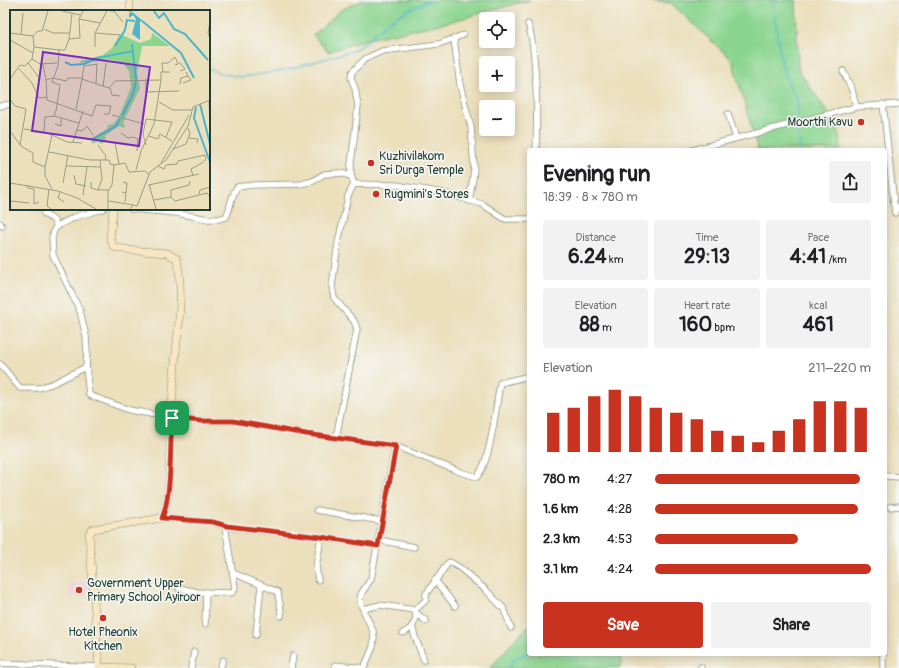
<!DOCTYPE html>
<html lang="en">
<head>
<meta charset="utf-8">
<style>
  body { margin:0; font-family:Pangolin,sans-serif; background:#f2f2f2; color:#202124; height:100vh; display:flex; flex-direction:column; font-size:15px; white-space:nowrap }
  * { box-sizing:border-box; margin:0 }
  p { font-size:13px; color:#757577 }
  .icon { flex:none; width:22px; height:22px; fill:none; stroke:currentColor; stroke-width:2; stroke-linecap:round; stroke-linejoin:round }
  .map { position:relative; flex:1; overflow:hidden }
  .drawer { position:absolute; left:527px; top:148px; width:360px; height:508px; display:flex; flex-direction:column; background:#fff; border-radius:4px; box-shadow:0 2px 10px #0003 }
  .drawer>* { flex:none }
  .tools { position:absolute; left:479px; top:12px; display:grid; gap:8px }
  .tools a { display:grid; place-items:center; width:36px; height:36px; border-radius:4px; background:#fff; box-shadow:0 2px 10px #0003; font-size:20px }
  .pin { position:absolute; display:grid; place-items:center; width:34px; height:34px; color:#fff; margin:-17px; border-radius:8px; box-shadow:0 2px 6px #0006 }
  .round { display:grid; place-items:center; flex:none; width:42px; height:42px; border-radius:4px; background:#f2f2f2 }
  .head { display:flex; align-items:center; justify-content:space-between; height:68px; padding:0 16px }
  h1 { font-size:22px; font-weight:700; line-height:30px }
  .figures { display:grid; grid-template-columns:repeat(3,1fr); gap:6px; height:68px; padding:4px 16px }
  .figures div { display:grid; align-content:center; border-radius:4px; background:#f2f2f2; text-align:center }
  .figures b { font-size:20px; font-weight:700 }
  .figures small { font-size:11px; font-weight:400 }
  .figures p { font-size:11px }
  .chart { height:112px; padding:8px 16px }
  .chart p { display:flex; justify-content:space-between }
  .chart svg { width:100%; height:72px; margin-top:4px; stroke:#c8321e; stroke-width:6 }
  .cta { display:flex; gap:8px; margin-top:auto; padding:8px 16px }
  .cta a { flex:1; height:46px; border-radius:4px; background:#c8321e; color:#fff; font-size:16px; font-weight:700; line-height:46px; text-align:center }
  .cta a+a { background:#f2f2f2; color:#202124 }
  ul { padding:0 16px; list-style:none; font-size:13px }
  li { display:grid; grid-template-columns:64px 48px 1fr; align-items:center; height:30px }
  li i { height:10px; border-radius:5px; background:#c8321e }
  .map>svg:first-child { display:block }
  .built { fill:#f3cfde }
  .green { fill:#8cd591; stroke:#568962 }
  .lines { fill:none; stroke-linecap:round; stroke-linejoin:round }
  .stream { stroke:#4db6cb; stroke-width:1.5 }
  .street-casing { stroke:#858e78; stroke-width:7 }
  .secondary-casing { stroke:#858e78; stroke-width:8 }
  .street { stroke:#fff; stroke-width:5.5 }
  .secondary { stroke:#f9e7c3; stroke-width:7 }
  .route-casing { stroke:#fff; stroke-width:8 }
  .route { stroke:#c8321e; stroke-width:5 }
  .poi-dot { fill:#c8321e; stroke:#f6f6f2; stroke-width:1.5 }
  .labels { text-anchor:middle; stroke-width:3; stroke-linejoin:round; paint-order:stroke }
  .poi-label { font-size:12px; fill:#1f3d34; stroke:#f6f6f2; text-anchor:start }
  .inset-river { fill:none; stroke:#4db6cb; stroke-width:2 }
  .inset-road { fill:none; stroke:#999e86; stroke-width:1 }
  .view { fill:#7b2cbf; fill-opacity:0.15; stroke:#7b2cbf; stroke-width:2 }
  .inset-edge { fill:none; stroke:#1f3d34; stroke-width:2 }
</style>
</head>
<body>
<div class="map">
<svg width="899" height="668" viewBox="0 0 899 668">
  <rect width="100%" height="100%" fill="#f6f6f2"/>
  <filter id="ink" filterUnits="userSpaceOnUse"><feTurbulence type="fractalNoise" baseFrequency=".025" numOctaves="2"/><feDisplacementMap in="SourceGraphic" scale="8" xChannelSelector="R" yChannelSelector="G"/><feConvolveMatrix kernelMatrix="1 2 1 2 8 2 1 2 1" color-interpolation-filters="sRGB"/></filter>
  <filter id="wash" filterUnits="userSpaceOnUse"><feTurbulence type="fractalNoise" baseFrequency=".012" numOctaves="4" result="noise"/><feDisplacementMap in="SourceGraphic" scale="16" xChannelSelector="R" yChannelSelector="G"/><feGaussianBlur stdDeviation="0.9" result="paint"/><feColorMatrix in="noise" values="0 0 0 0 0 0 0 0 0 0 0 0 0 0 0 0 0 1.4 0 .05"/><feComposite in="paint" operator="in"/></filter>
  <g filter="url(#wash)">
    <rect width="100%" height="100%" fill="#ebdfbc"/>
    <polygon class="built" points="88,581 90,594 70,597 69,585"/>
    <g class="green">
      <polygon points="363,0 530,0 445,23 364,40 328,52 313,35 341,10"/>
      <polygon points="641,0 796,0 798,69 838,128 841,150 758,150 732,60 671,3"/>
      <polygon points="529,626 529,654 619,654 622,665 618,668 490,668 519,635"/>
    </g>
    <g class="lines">
      <g class="stream">
        <polyline points="772,0 782,65 790,87 797,99 798,116"/>
        <polyline points="209,69 222,74 241,77 250,76 286,70 352,51 366,43 370,37 387,23 404,12 430,0"/>
        <polyline points="798,126 800,150"/>
        <polyline points="509,668 513,660 529,652"/>
      </g>
    </g>
  </g>
  <g filter="url(#ink)">
    <g class="lines">
      <g class="street-casing">
        <g id="street">
          <path d="M528 24C533 39 534 54 535 70 537 96 537 123 536 150"/>
          <polyline points="454,39 460,85 471,127 474,166 473,178 469,201"/>
          <polyline points="843,71 852,90 856,107"/>
          <polyline points="883,104 895,213 899,206"/>
          <polyline points="0,106 11,104"/>
          <polyline points="728,114 736,138"/>
          <polyline points="692,150 856,107 899,104"/>
          <polyline points="354,184 351,176 351,164 358,106 355,88 351,78 352,72 365,59 382,51 439,44 463,35"/>
          <path d="M42 209 45 215C52 218 55 220 57 227"/>
          <path d="M103 209 75 217 61 224 55 228 52 237 53 255 80 311 86 336 87 352 86 367 89 395 129 410 172 418 200 421H233L306 434 395 446 460 472 477 477C491 461 496 405 500 383L529 376"/>
          <path d="M131 209 176 213 208 219H218L226 217C231 207 231 196 237 187L253 185 301 184 313 181 324 174 340 173 351 176"/>
          <polyline points="0,223 2,226"/>
          <polyline points="0,364 20,388 39,388 54,383 86,367"/>
          <polyline points="336,438 357,329 354,321 334,298 332,286 338,243 348,196 354,184 396,185 444,193 482,204 505,219 529,219"/>
          <polyline points="885,476 899,477"/>
          <polyline points="890,507 899,506"/>
          <polyline points="317,510 381,521"/>
          <polyline points="162,518 213,522 227,527 321,537 378,546"/>
          <polyline points="379,540 414,547"/>
          <path d="M233 573 278 592C278 600 282 607 281 616"/>
          <polyline points="318,580 316,567 321,537"/>
          <polyline points="435,580 455,606"/>
          <polyline points="179,588 197,592 230,593 233,592 235,588 225,526"/>
          <polyline points="363,609 380,605 415,610 426,600 426,594 448,563 450,562 460,568 486,590 504,609 511,628"/>
          <polyline points="416,613 426,621"/>
          <polyline points="205,624 206,592"/>
          <polyline points="412,626 415,637 424,660"/>
          <path d="M403 633C412 629 418 621 415 610"/>
          <polyline points="256,635 261,585"/>
          <polyline points="0,663 99,667"/>
          <polyline points="335,665 364,668"/>
          <polyline points="701,667 701,668"/>
          <polyline points="191,668 194,652"/>
          <polyline points="220,668 223,660"/>
          <polyline points="291,668 293,656"/>
          <polyline points="364,668 373,647 374,637 373,631 361,605 360,600 361,594 371,579 373,569 395,446"/>
          <polyline points="883,668 883,654"/>
        </g>
      </g>
      <g class="secondary-casing">
        <g id="secondary">
          <polyline points="130,11 130,0"/>
          <path d="M113 209 110 239 114 247 129 250 167 253 177 259C185 297 176 338 174 377 172 402 171 427 170 452 169 473 170 500 162 518L93 529 89 534 99 667 131 668"/>
        </g>
      </g>
      <use href="#street" class="street"/>
      <use href="#secondary" class="secondary"/>
    </g>
  </g>
  <g class="lines" filter="url(#ink)">
    <g class="route-casing">
      <path id="route" d="M172 418 200 421H233L306 434 396 446 378 546 321 537 227 526 213 522 162 518C172 496 170 444 172 418Z"/>
    </g>
    <use href="#route" class="route"/>
  </g>
  <g class="poi-dot">
    <circle cx="861" cy="122" r="4"/>
    <circle cx="371" cy="163" r="4"/>
    <circle cx="376" cy="194" r="4"/>
    <circle cx="79" cy="590" r="4"/>
    <circle cx="103" cy="618" r="4"/>
  </g>
  <g class="labels">
    <g class="poi-label">
      <text x="853" y="126" text-anchor="end">Moorthi Kavu</text>
      <text x="379" y="160">Kuzhivilakom<tspan x="379" dy="14">Sri Durga Temple</tspan></text>
      <text x="384" y="198">Rugmini's Stores</text>
      <text x="87" y="587">Government Upper<tspan x="87" dy="14">Primary School Ayiroor</tspan></text>
      <text x="103" y="636" text-anchor="middle">Hotel Pheonix<tspan x="103" dy="14">Kitchen</tspan></text>
    </g>
  </g>
  <g transform="translate(10 10)">
    <rect width="200" height="200" fill="#ebdfbc"/>
    <path d="M142 23 160 36H132L127 63 130 78 113 113 115 116 114 118 109 116 95 126 96 131 91 134 88 131 83 134 80 129 97 119 98 115 103 114 109 107 121 77 119 61 113 53 100 50 71 53 70 51 93 45 102 38 110 24 130 33 141 29Z" fill="#8cd591"/>
    <path d="M118 1H121L133 11H130V30L122 24 126 9 123 5 119 8V3H122Z" fill="#4db6cb"/>
    <path class="inset-river" d="M144 1 149 8 154 3 164 19 175 24 198 50M132 11 171 43 184 68M122 34 126 69M105 36 115 20 117 10 125 11M55 52 61 55 74 54 87 48 123 41M190 94 200 134M186 97 184 108 200 152M112 106 123 84 126 71M83 129 106 116 110 109"/>
    <path class="inset-road" d="M52 1 70 5M100 1H104L113 12M69 9 90 13M200 11 198 23 200 29M34 19 43 23H59M0 23 23 26 28 21H32L38 1M85 23 110 25M11 25 13 3M23 26 24 37 49 40M59 29 62 4M0 30 23 43M85 37V23L97 1M22 49 30 54 47 53M169 52 175 59 170 61M18 53 30 69M33 54 36 70M9 59 22 73 29 88 37 87M153 62 152 53H158L165 47 168 54 165 55M72 68H58L56 71 43 68 36 70 37 90 82 106 86 95 101 96 99 104H94M0 69 10 55 15 56 22 49 24 37M72 69 74 56 88 54M136 69V82L169 81M151 70V62H160M86 73 87 54M173 73 181 70 178 66M170 74 171 68 178 66 176 62M93 77 96 53M100 78 102 85 110 86M0 89 5 96 16 99 10 135M199 91 200 119M149 92 163 100H182M66 99 72 69 99 78 105 71 151 70 144 114 131 141 126 160M102 105 134 114M44 106 69 113M45 114 51 116V108M14 119 34 122M66 120 72 121 77 116 83 125M0 121 11 136 23 143V152L35 157V166L42 179M111 123 118 128 123 127 128 129 127 141M42 125 57 132 72 133M139 126 148 129 150 124 162 131M179 128 188 129 187 133M63 132 73 101M105 132 109 154M88 135 96 146 95 150M136 135 133 124 136 109 162 112 156 127M163 139 176 134 180 124 178 118M39 142 80 150H99L100 154 104 155 115 153 119 162 135 161 139 165M90 150 92 169 88 180H98V199M151 153 179 105M56 156 91 157M148 156 154 159 156 155 167 154 168 151 195 145 196 149 192 153 181 159 183 166M35 157 42 125 34 122 35 107 44 106 46 101 50 75 42 72 48 56 49 40H55L59 29 70 28 69 9 73 1M64 165 66 174 76 176M81 172V178L88 180M113 172 117 173 116 183M0 173 48 181 67 188 86 199M53 173 58 145M139 174 146 199M17 175 18 178 24 179V194L29 192M139 175 189 164M39 179 37 196 41 199M98 181 102 175 104 155M50 182 48 188 54 192M112 182 116 183 115 192M189 184 190 180 200 177M73 185 77 157M161 187 165 191 197 183 200 187M144 190 161 187V180L179 175 180 171M1 191 19 193M99 191 123 195M120 199 123 195 127 196 140 162 156 150 178 116 183 97 200 90"/>
    <path class="view" d="M33 42 140 57 129 136 22 121Z"/>
    <rect width="200" height="200" class="inset-edge"/>
  </g>
</svg>
<div class="tools">
<a><svg class="icon" aria-label="locate" viewBox="0 0 24 24"><circle cx="12" cy="12" r="6"/><path d="M12 2v4M12 18v4M2 12h4M18 12h4"/></svg></a>
<a>+</a>
<a>−</a>
</div>
<div class="pin" style="left:172px;top:418px;background:#1e9e55"><svg class="icon" aria-label="arrive" viewBox="0 0 24 24"><path d="M6 21V4h12l-3 4 3 4H6"/></svg></div>
<section class="drawer">
<div class="head"><div><h1>Evening run</h1><p>18:39 · 8 × 780 m</p></div><a class="round"><svg class="icon" aria-label="share" viewBox="0 0 24 24"><path d="M12 15V3M7 8l5-5 5 5M5 13v7h14v-7"/></svg></a></div>
<div class="figures">
<div><p>Distance</p><b>6.24<small> km</small></b></div>
<div><p>Time</p><b>29:13</b></div>
<div><p>Pace</p><b>4:41<small> /km</small></b></div>
</div>
<div class="figures">
<div><p>Elevation</p><b>88<small> m</small></b></div>
<div><p>Heart rate</p><b>160<small> bpm</small></b></div>
<div><p>kcal</p><b>461</b></div>
</div>
<div class="chart"><p><span>Elevation</span>211–220 m</p>
<svg viewBox="0 0 160 44" preserveAspectRatio="none"><path d="M5 44V20M15 44V17M25 44V10M35 44V6M45 44V10M55 44V17M65 44V20M75 44V24M85 44V31M95 44V34M105 44V38M115 44V31M125 44V24M135 44V13M145 44V13M155 44V17"/></svg>
</div>
<ul>
<li><b>780 m</b>4:27<i style="width:95%"></i></li>
<li><b>1.6 km</b>4:28<i style="width:94%"></i></li>
<li><b>2.3 km</b>4:53<i style="width:66%"></i></li>
<li><b>3.1 km</b>4:24<i style="width:100%"></i></li>
</ul>
<div class="cta"><a>Save</a><a>Share</a></div>
</section>
</div>
</body>
</html>
